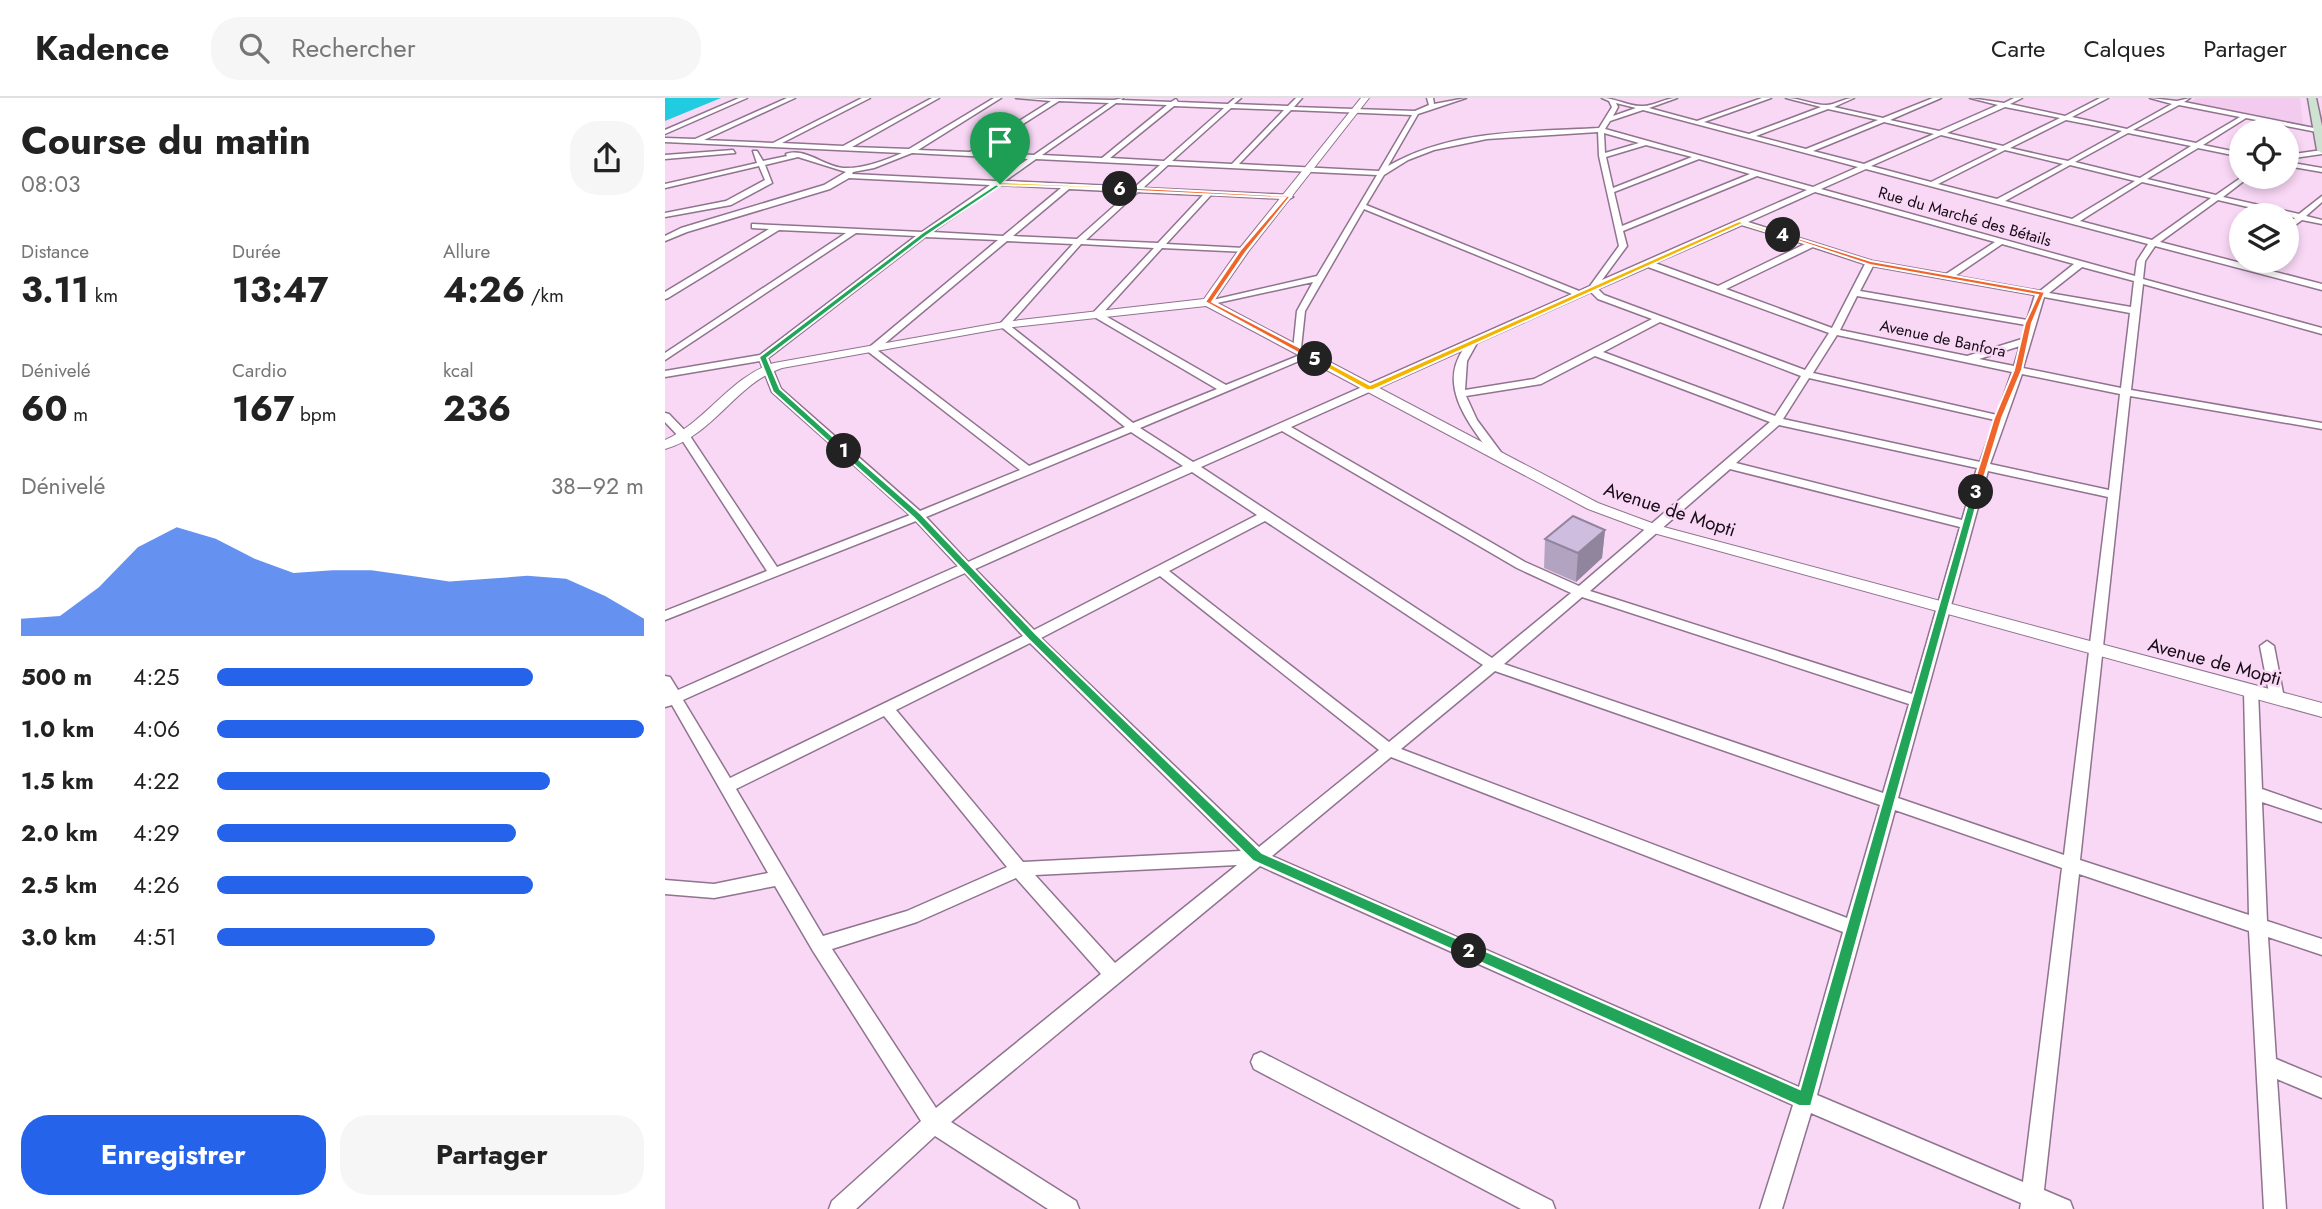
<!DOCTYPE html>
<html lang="fr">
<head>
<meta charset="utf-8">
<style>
  body { margin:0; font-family:Jost,sans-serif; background:#f6f6f6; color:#222; height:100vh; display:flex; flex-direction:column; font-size:26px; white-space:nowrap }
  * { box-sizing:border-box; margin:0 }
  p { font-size:23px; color:#767676 }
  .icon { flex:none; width:38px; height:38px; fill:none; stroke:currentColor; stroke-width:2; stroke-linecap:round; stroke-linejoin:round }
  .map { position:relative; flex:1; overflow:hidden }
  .drawer { display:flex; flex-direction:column; background:#fff; width:665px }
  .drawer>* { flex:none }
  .buttons { position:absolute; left:1564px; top:21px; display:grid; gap:14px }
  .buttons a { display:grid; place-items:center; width:70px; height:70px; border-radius:50%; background:#fff; box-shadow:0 4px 10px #0003; font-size:35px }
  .pin { position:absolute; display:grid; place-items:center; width:60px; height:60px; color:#fff; margin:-72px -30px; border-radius:50% 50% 50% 0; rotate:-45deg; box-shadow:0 0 7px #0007 }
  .pin .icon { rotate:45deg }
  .km { position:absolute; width:35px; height:35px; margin:-18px; border-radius:50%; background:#222; color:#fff; font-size:19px; line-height:35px; text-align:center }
  .round { display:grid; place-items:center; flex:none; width:74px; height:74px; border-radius:28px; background:#f6f6f6 }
  .overview { display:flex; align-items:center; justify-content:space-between; height:119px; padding:0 21px }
  h1 { font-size:38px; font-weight:700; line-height:52px }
  .stats { display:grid; grid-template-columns:repeat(3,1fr); gap:10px; height:119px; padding:7px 21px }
  .stats div { display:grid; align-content:center }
  .stats b { font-size:35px; font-weight:700 }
  .stats small { font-size:19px; font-weight:400 }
  .stats p { font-size:19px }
  .chart { height:196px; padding:14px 21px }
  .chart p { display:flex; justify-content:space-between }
  .chart svg { width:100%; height:126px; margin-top:7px; fill:#2563eb; opacity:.7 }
  .cta { display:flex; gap:14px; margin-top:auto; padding:14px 21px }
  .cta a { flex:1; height:80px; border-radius:28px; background:#2563eb; color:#fff; font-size:28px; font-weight:700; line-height:80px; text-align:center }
  .cta a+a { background:#f6f6f6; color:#222 }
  ul { padding:0 21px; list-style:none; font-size:23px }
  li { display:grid; grid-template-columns:112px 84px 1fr; align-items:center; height:52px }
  li i { height:18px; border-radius:9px; background:#2563eb }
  header { display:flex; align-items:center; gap:42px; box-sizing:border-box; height:98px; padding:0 35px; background:#fff; border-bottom:2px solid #e0e0e0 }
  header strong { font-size:33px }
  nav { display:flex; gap:38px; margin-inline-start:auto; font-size:24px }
  .search { width:490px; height:63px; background:#f6f6f6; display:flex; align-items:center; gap:18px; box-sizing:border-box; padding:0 24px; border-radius:28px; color:#767676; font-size:26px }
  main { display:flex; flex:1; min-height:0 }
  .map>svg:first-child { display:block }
  .built { fill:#f2cbef }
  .water { fill:#21cbe0 }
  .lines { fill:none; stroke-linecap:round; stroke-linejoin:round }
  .minor-casing { stroke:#90738e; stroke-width:3 }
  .tertiary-casing { stroke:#90738e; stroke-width:2 }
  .secondary-casing { stroke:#90738e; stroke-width:3 }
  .minor { fill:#fff; fill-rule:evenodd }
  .tertiary { fill:#fff; fill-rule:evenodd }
  .secondary { fill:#cee2d2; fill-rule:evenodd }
  .wall { fill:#b2a3c1 }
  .shaded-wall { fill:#91849d }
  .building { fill:#cfbde0; stroke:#91849d; stroke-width:2 }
  .split-1 { fill:#22a559; stroke:#fff; stroke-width:2 }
  .split-2 { fill:#22a559; stroke:#fff; stroke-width:2 }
  .split-3 { fill:#22a559; stroke:#fff; stroke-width:2 }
  .split-4 { fill:#f0652b; stroke:#fff; stroke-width:2 }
  .split-5 { fill:#f5b400; stroke:#fff; stroke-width:2 }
  .split-6 { fill:#f0652b; stroke:#fff; stroke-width:2 }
  .split-7 { fill:#f5b400; stroke:#fff; stroke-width:2 }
  .labels { text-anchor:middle; stroke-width:5; stroke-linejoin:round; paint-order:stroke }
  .far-street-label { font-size:16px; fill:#170c16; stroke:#f9d8f6 }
  .street-label { font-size:19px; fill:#170c16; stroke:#f9d8f6 }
</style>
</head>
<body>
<header>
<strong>Kadence</strong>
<div class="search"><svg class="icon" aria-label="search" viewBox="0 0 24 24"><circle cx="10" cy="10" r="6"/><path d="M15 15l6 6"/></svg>Rechercher</div>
<nav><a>Carte</a><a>Calques</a><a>Partager</a></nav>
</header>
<main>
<section class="drawer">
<div class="overview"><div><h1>Course du matin</h1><p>08:03</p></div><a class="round"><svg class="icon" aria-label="share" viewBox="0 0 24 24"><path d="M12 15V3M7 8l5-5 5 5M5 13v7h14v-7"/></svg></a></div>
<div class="stats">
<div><p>Distance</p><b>3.11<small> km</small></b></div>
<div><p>Durée</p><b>13:47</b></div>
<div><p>Allure</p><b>4:26<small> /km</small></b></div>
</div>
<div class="stats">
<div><p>Dénivelé</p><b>60<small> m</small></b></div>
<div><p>Cardio</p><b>167<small> bpm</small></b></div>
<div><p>kcal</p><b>236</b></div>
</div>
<div class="chart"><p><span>Dénivelé</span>38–92 m</p>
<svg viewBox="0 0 160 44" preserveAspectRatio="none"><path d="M0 44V38L10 37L20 27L30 13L40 6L50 10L60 17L70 22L80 21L90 21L100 23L110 25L120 24L130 23L140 24L150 30L160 38V44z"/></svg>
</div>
<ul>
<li><b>500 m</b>4:25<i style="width:74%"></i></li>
<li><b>1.0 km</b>4:06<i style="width:100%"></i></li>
<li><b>1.5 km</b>4:22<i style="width:78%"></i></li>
<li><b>2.0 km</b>4:29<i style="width:70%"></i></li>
<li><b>2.5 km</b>4:26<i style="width:74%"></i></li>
<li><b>3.0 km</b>4:51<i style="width:51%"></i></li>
</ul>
<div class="cta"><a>Enregistrer</a><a>Partager</a></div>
</section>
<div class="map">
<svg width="1657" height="1111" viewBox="0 0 1657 1111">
  <rect width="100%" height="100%" fill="#f9d8f6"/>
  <polygon class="built" points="1532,0 1635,0 1638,26 1525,4"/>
  <polygon class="water" points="0,0 56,0 0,23"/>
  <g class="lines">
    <g class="minor-casing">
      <g id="minor">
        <polygon points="74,0 82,0 0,36 0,32"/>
        <path d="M122 0H130L39 42 108 45 197 0H205L117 45 178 48 267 0H274L187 49 244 51 329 0H336L253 52 305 54 386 3 351 0 449 2 458 0 456 2 506 4 511 1 513 4 563 6 570 0H576L569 6 623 8 631 0H637L629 9 750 13 764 7 762 0H768L769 6 801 0 753 16 723 68C787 31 863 34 934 30L947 9 944 3 937 0C951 0 964 9 978 8 989 8 1000 0 1012 0L984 10 1032 23 1097 0H1106L1039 24 1084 36 1156 9 1121 0C1135 0 1148 7 1161 7 1170 7 1179 0 1189 0L1169 9 1218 20 1268 0H1276L1225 22 1274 33 1333 7 1305 0 1339 5 1349 0H1357L1345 6 1400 18 1435 0H1443L1407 19 1462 31 1507 6 1485 0 1512 3 1525 0 1519 4 1654 31 1652 34 1581 20 1538 47 1577 55V59L1533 50 1482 81 1551 97 1577 79H1584L1558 99 1634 116 1657 98V104L1641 118 1657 122V126L1637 122 1622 133V127L1630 120 1553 102 1495 144 1657 186V192L1490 148 1480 163 1478 181 1657 230V236L1478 186 1466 292 1657 325V331L1465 298 1415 762 1584 817 1579 593 1586 588 1591 589 1593 593 1597 691 1657 712V724L1597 704 1602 823 1657 841V857L1603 839 1611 961 1657 980V1000L1612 981 1621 1111H1599L1584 833 1414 776 1379 1092 1405 1103 1408 1111H1355L1356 1105 1146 1015 1117 1111H1095L1128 1007 595 768 286 1024 411 1103 414 1111H383L270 1038 191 1111H164L167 1103 256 1023 148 853 110 788 49 800 0 796V782L49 786 103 775 7 607 0 609V578L5 579 13 592 293 468 251 423 0 522V513L102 473 17 342 0 324V315L4 316 25 338 112 469 245 417 107 294 95 263 0 279V273L95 257 251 138 191 135 0 262V255L181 135 114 132 3 200 0 201V194L104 131 87 130V126L257 134 325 87 184 80 165 91 22 134 0 143V138L16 130 159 87 181 74 133 59 100 67 107 85 66 107 0 119V115L61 103 100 82 94 68 0 90V86L92 65 88 53H92L98 63 122 58 121 56C139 49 159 68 178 70 198 71 219 63 237 55L0 44V40L30 41ZM394 3 444 5 369 57 314 54ZM451 5 502 7 437 60 377 57ZM951 5 971 10 948 18 953 9ZM1514 7 1575 19 1531 45 1468 32ZM509 8 559 10 499 63 445 60ZM1340 9 1395 20 1338 48 1282 35ZM566 10 619 12 567 66 507 63ZM1163 11 1213 22 1141 51 1091 38ZM626 12 747 17 714 73 574 66ZM978 12 1193 69 1148 89 940 31 945 23ZM1401 22 1457 33 1403 63 1345 50ZM1219 24 1269 36 1199 66 1148 53ZM933 34 934 58 954 148 925 188 914 193 701 107 719 77 743 62 769 52 822 41ZM939 35 974 45 940 55ZM1463 35 1526 48 1475 80 1410 64ZM1276 37 1333 51 1266 84 1206 68ZM981 47 1027 59 948 90 941 59ZM1340 52 1398 66 1332 101 1273 86ZM247 55 363 61 331 83 187 76 188 74 209 70ZM371 61 495 67 470 89 340 83ZM1034 61 1085 76 957 128 949 94ZM503 67 712 77 652 178 539 204 543 207 648 184 632 213 628 252 636 250 640 213 699 111 907 196 528 364 475 330 648 257 640 255 561 287 437 216 497 150 582 154V150H579L501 146 546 97 624 101 628 99 624 97 478 90ZM1405 67 1470 83 1407 121 1340 103ZM1201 71 1483 146 1472 163 1470 178 1156 91ZM1092 78 1142 92 937 182 962 148 958 133ZM1477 84 1546 100 1487 142 1415 123ZM334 87 396 90 338 138 267 134ZM404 91 465 94 412 141 348 138ZM473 94 538 97 493 145 421 142ZM1150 94 1330 144 1281 176 1207 163 1083 124ZM1077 127 1140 146 1053 188 990 165ZM260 139 333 142 201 252 355 372 255 413 116 291 103 260ZM342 143 408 146 334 227 460 329 364 368 212 252ZM416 146 489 150 426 217 552 291 468 325 344 227ZM1337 146 1409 166 1375 193 1290 178ZM1148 149 1200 166 1167 230 1061 191ZM1208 168 1370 197 1362 222 1195 193ZM983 169 1164 235 1140 272 939 197 933 191ZM1417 169 1469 183 1466 209 1384 195ZM926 194 933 201 987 221 869 281 800 292 802 263 812 245ZM1192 198 1361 227 1357 241 1302 258 1175 232ZM1379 199 1465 215 1456 290 1358 270ZM995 224 1136 278 1110 318 938 254ZM1172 237 1347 274 1332 317 1148 275ZM1355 248 1349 268 1314 261ZM798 252C772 290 807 329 828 359L832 360 838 357 812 322 801 298 876 286 930 258 1105 324 914 488 860 464 626 329ZM1357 276 1455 296 1444 392 1325 366ZM1144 280 1330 322 1315 364 1118 321ZM1114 327 1312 370 1297 422 1071 365ZM617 333 852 470 906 495 827 560 536 369ZM466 334 518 368 303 464 261 419ZM1065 371 1295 429 1247 596 925 493ZM1323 373 1443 399 1399 757 1233 700ZM527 374 592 417 369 532 310 471ZM600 423 818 567 724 644 504 473ZM300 475 358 538 65 680 18 602ZM495 478 714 652 594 749 376 540ZM917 499 1244 606 1218 695 839 566ZM365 545 576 753 358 764 231 612ZM830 573 1215 707 1182 820 736 651ZM219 618 342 769 242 813 158 838 71 691ZM726 659 1178 834 1134 989 607 758ZM1230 712 1397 770 1358 1084 1152 997ZM572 767 450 865 370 777ZM351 780 436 876 271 1010 167 851 252 824Z"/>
        <polygon points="68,52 70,55 0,61 0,57"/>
        <polygon points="1657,52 1657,56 1622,61 1622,57"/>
        <polygon points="1622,64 1657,70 1657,74 1622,68"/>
        <polygon points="1602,543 1609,548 1619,600 1612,605 1605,600 1595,548"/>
        <polygon points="596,954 887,1103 890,1111 856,1111 589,971 586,964 589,957"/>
      </g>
    </g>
    <g class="tertiary-casing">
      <path id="tertiary" d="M696 0H704L583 154 549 203 933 405 995 428 1657 605V619L985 434 923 411 541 208 339 230 117 270C71 285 48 338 0 351V342C41 324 66 278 109 265L339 224 539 201 575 150Z"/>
    </g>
    <g class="secondary-casing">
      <polygon id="secondary" points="1643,0 1651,0 1657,28 1657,55 1652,52"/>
    </g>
    <use href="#minor" class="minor"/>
    <use href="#tertiary" class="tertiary"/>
    <use href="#secondary" class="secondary"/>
  </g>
  <polygon class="wall" points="940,432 937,460 911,484 879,470 880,441"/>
  <polygon class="shaded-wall" points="940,432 937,460 911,484 913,455"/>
  <polygon class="building" points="908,418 940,432 913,455 880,441"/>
  <polygon class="split-1" points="333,85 338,86 261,138 102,260 115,291 184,353 176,355 108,294 94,259 257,135"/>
  <polygon class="split-2" points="176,351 182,351 256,416 371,536 597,755 809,848 809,857 799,857 588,763 363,541 249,420 176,355"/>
  <polygon class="split-3" points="1307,392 1315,394 1146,1008 1134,1008 799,857 799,848 809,848 1135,991"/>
  <polygon class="split-4" points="1120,136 1206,163 1380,194 1367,225 1357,272 1337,320 1314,396 1306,394 1329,320 1349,272 1360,225 1373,197 1205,167 1115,137"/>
  <polygon class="split-5" points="1074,123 1121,137 1118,139 1077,126 708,292 702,292 646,261 653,259 705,287"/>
  <polygon class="split-6" points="455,89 626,98 581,154 547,204 653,259 653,263 648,263 540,204 576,151 620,100 452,92"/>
  <polygon class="split-7" points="335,84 455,89 457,91 333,87"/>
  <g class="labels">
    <g class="far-street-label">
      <text transform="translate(1300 118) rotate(16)" y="6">Rue du Marché des Bétails</text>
      <text transform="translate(1278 240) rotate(12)" y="6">Avenue de Banfora</text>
    </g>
    <g class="street-label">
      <text transform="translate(1005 411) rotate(18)" y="7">Avenue de Mopti</text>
      <text transform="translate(1550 563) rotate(15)" y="7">Avenue de Mopti</text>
    </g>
  </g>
</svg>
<div class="buttons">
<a><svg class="icon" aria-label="locate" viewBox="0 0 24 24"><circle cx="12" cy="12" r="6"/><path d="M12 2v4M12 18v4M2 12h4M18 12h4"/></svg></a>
<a><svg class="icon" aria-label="layers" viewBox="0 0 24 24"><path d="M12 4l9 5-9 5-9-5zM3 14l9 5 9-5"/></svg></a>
</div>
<div class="pin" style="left:335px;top:86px;background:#1e9e55"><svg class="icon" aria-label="arrive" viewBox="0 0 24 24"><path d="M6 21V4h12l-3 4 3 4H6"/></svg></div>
<b class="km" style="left:179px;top:353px">1</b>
<b class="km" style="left:804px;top:853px">2</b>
<b class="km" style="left:1311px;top:394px">3</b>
<b class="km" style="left:1118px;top:137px">4</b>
<b class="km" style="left:650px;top:261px">5</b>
<b class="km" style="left:455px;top:91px">6</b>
</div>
</main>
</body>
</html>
